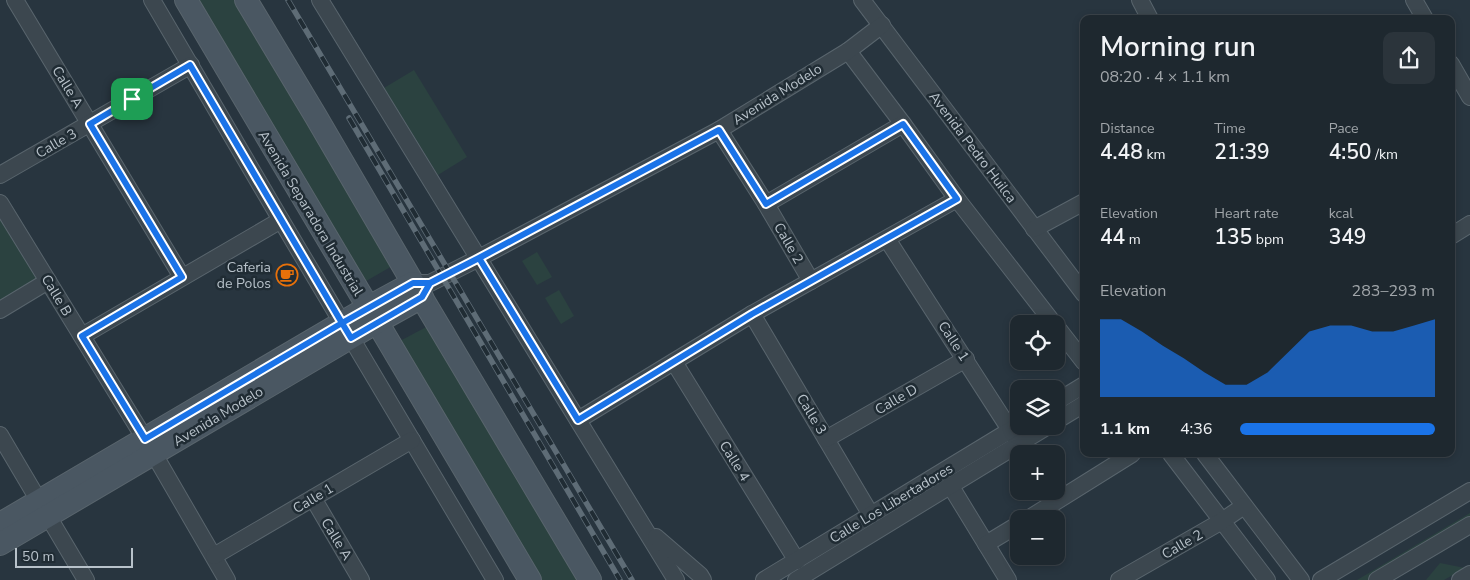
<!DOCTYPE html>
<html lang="en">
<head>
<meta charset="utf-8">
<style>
  body { margin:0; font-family:"Nunito Sans",sans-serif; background:#2b343b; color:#f1f3f6; height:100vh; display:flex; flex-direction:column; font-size:19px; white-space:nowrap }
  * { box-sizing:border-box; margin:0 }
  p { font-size:16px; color:#a1a6aa }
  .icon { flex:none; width:28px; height:28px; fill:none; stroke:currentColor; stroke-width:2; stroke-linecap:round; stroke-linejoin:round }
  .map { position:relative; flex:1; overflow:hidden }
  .details { position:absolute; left:1080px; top:15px; width:375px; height:442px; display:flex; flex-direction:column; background:#1e282f; border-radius:10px; box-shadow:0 2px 8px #0003,0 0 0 1px #3c444b }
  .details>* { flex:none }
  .fabs { position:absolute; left:1010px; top:315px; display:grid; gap:10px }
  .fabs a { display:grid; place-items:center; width:55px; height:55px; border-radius:10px; background:#1e282f; box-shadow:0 2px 8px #0003,0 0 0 1px #3c444b; font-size:25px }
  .scale { position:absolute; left:15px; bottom:12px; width:118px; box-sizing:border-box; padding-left:5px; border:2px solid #b8c2ca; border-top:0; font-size:14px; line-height:18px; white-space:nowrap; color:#b8c2ca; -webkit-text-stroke:4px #202c34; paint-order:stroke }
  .pin { position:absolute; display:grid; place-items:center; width:42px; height:42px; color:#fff; margin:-21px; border-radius:10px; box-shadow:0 2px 8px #0006 }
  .round { display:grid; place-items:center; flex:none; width:52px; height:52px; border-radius:10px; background:#2b343b }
  .summary { display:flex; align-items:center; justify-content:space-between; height:85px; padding:0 20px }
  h1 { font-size:28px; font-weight:600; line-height:38px }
  .stats { display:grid; grid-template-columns:repeat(3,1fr); gap:8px; height:85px; padding:5px 20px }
  .stats div { display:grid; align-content:center }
  .stats b { font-size:21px; font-weight:600 }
  .stats small { font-size:14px; font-weight:400 }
  .stats p { font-size:14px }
  .chart { height:140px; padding:10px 20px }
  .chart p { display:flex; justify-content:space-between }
  .chart svg { width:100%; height:90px; margin-top:5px; fill:#1a73e8; opacity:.7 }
  ul { padding:0 20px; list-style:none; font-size:16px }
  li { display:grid; grid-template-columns:80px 60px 1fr; align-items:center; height:38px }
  li i { height:12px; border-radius:6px; background:#1a73e8 }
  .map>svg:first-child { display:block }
  .green { fill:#2b4240 }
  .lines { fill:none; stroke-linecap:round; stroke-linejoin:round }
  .street-casing { stroke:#59656d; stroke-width:18 }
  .secondary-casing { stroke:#59656d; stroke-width:24 }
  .street { stroke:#3c474f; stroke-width:16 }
  .secondary { stroke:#4a5762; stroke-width:22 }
  .rail-casing { stroke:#5e6c76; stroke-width:5.5 }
  .rail { stroke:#202c34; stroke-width:4; stroke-dasharray:11; stroke-linecap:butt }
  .route-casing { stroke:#fff; stroke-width:10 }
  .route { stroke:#1a73e8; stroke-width:6 }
  .labels { text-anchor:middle; stroke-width:5; stroke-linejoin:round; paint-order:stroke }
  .street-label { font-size:14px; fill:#b8c2ca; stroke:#202c34 }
  .poi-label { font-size:14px; fill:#b8c2ca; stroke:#202c34; text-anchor:end }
</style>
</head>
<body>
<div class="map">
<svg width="1470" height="580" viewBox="0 0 1470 580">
  <rect width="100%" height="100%" fill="#28353f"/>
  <g class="green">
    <polygon points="197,0 236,0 394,265 361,284"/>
    <polygon points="414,70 467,157 438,175 384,88"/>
    <polygon points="0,219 37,279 0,301"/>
    <polygon points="537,252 552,277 537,285 522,261"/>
    <polygon points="559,290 574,316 561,324 545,298"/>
    <polygon points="430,325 578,580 538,580 398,342"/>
    <polygon points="1470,513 1470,521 1371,580 1357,580"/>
    <polygon points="1440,563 1465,568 1444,580 1426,580"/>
  </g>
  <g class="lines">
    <g class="street-casing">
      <g id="street">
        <polyline points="15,0 182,277"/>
        <polyline points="152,0 281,220 495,580"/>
        <polyline points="320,0 676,580"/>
        <polyline points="862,0 1084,294"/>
        <polyline points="1140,0 1150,19"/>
        <polyline points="1414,0 1425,19"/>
        <polyline points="848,51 903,124 957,199 1054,324"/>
        <polyline points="1451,64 1470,97"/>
        <polyline points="719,130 766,204 811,281"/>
        <polyline points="0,175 191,65"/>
        <polyline points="0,203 145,439"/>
        <polyline points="766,204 903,124"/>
        <polyline points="1034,229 1084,202"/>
        <polyline points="1451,236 1470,224"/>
        <polyline points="887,239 1016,439"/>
        <polyline points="413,283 430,283 479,258 719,130 848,51 882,25"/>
        <polyline points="0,310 48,281"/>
        <polyline points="752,314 871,515"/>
        <polyline points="1056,326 1084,362"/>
        <polyline points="82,336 281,220"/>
        <polyline points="674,362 797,561"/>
        <polyline points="1056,402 1084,385"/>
        <polyline points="578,420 752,314 957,199"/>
        <polyline points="1056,421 1084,404"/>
        <polyline points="0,435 39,501"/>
        <polyline points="826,439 966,359"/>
        <polyline points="154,454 227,580"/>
        <polyline points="1171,454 1267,580"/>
        <polyline points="1205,454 1301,580"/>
        <polyline points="950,485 1008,580"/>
        <polyline points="313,498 361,580"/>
        <polyline points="48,516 86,580"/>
        <polyline points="1028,519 1132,454"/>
        <polyline points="656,537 700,575 703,580"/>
        <polyline points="986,544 1019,524"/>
        <polyline points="214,556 412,440"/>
        <polyline points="764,580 1019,425"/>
        <polyline points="796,580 1048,426"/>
        <polyline points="1119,580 1222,521 1244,506"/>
        <polyline points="1321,580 1470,491"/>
        <polyline points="1377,580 1470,525"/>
        <polyline points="1460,580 1470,574"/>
      </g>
    </g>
    <g class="secondary-casing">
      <g id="secondary">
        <polyline points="186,0 530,580"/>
        <polyline points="246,0 315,115 413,283 590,580"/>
        <polyline points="0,524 367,308 413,283"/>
        <polyline points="0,544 377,322 422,297"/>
      </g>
    </g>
    <use href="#street" class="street"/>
    <use href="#secondary" class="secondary"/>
    <g class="rail-casing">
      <g id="rail">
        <polyline points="288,0 632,580"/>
        <polyline points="349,118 620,580"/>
      </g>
    </g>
    <use href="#rail" class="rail"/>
  </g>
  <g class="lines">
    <g class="route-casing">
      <polyline id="route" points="132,99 190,65 342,323 351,338 422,297 430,283 479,258 578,420 752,314 957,199 903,124 766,204 719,130 479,258 430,283 413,283 342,323 145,439 82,336 182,277 90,124 132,99"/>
    </g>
    <use href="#route" class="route"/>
  </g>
  <defs>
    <g id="cafe-ring" transform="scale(1.125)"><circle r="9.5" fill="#202c34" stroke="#e8710a" stroke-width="1.5"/><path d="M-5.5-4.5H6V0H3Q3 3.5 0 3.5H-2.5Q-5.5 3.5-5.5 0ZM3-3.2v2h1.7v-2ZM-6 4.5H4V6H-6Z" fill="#e8710a"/></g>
  </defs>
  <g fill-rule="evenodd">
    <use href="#cafe-ring" x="287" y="275"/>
  </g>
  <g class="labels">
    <g class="street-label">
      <text transform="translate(68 87) rotate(59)" y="5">Calle A</text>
      <text transform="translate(777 94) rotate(-32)" y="5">Avenida Modelo</text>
      <text transform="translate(56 143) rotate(-30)" y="5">Calle 3</text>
      <text transform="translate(973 147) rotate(53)" y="5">Avenida Pedro Huilca</text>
      <text transform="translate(311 213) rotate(59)" y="5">Avenida Separadora Industrial</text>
      <text transform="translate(789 243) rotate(60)" y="5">Calle 2</text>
      <text transform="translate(57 295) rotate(59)" y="5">Calle B</text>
      <text transform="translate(954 341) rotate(57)" y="5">Calle 1</text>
      <text transform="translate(896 399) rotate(-30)" y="5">Calle D</text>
      <text transform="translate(812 414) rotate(59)" y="5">Calle 3</text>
      <text transform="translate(218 416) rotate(-31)" y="5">Avenida Modelo</text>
      <text transform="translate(735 461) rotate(58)" y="5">Calle 4</text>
      <text transform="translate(313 498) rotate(-31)" y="5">Calle 1</text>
      <text transform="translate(891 503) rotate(-31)" y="5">Calle Los Libertadores</text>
      <text transform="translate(337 539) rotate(59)" y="5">Calle A</text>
      <text transform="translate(1182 544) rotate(-30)" y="5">Calle 2</text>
    </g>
    <g class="poi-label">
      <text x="271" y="272">Caferia<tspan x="271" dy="16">de Polos</tspan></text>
    </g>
  </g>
</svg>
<div class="fabs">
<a><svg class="icon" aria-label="locate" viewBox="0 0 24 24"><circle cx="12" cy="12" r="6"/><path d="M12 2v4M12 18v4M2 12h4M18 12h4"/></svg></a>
<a><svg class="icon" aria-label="layers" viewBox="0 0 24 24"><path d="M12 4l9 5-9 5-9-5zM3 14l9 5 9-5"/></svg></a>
<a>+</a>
<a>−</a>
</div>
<div class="scale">50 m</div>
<div class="pin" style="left:132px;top:99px;background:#1e9e55"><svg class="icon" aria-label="arrive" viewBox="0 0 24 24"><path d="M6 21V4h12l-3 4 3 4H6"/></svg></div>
<section class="details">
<div class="summary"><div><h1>Morning run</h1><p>08:20 · 4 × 1.1 km</p></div><a class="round"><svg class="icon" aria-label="share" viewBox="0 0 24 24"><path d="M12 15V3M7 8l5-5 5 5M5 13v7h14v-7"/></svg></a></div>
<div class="stats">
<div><p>Distance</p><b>4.48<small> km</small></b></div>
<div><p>Time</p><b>21:39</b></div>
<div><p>Pace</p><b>4:50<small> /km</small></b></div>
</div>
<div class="stats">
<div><p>Elevation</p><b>44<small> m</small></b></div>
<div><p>Heart rate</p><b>135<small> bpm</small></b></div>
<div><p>kcal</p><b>349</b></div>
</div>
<div class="chart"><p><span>Elevation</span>283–293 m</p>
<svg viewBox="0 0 160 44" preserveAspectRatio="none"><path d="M0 44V6L10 6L20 12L30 19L40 25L50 32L60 38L70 38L80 32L90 22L100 12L110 9L120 9L130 12L140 12L150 9L160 6V44z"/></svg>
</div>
<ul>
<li><b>1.1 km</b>4:36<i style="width:100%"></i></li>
</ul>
</section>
</div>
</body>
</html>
